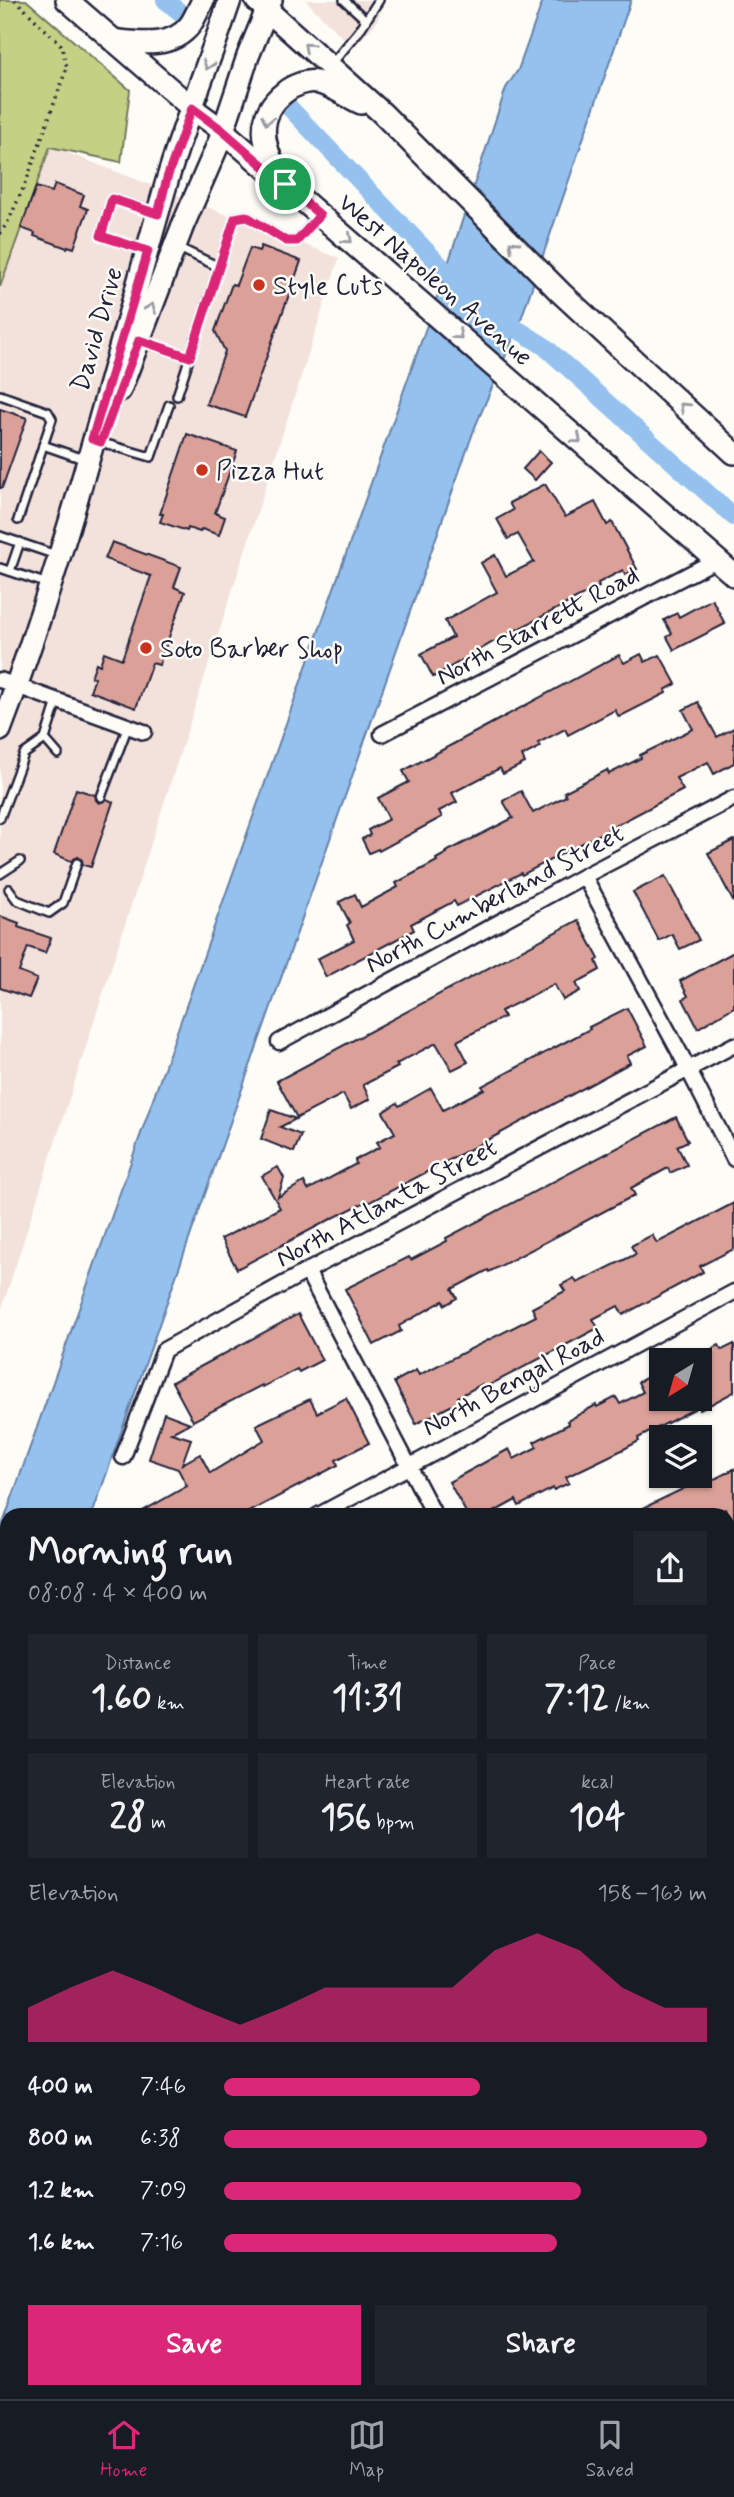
<!DOCTYPE html>
<html lang="en">
<head>
<meta charset="utf-8">
<style>
  body { margin:0; font-family:Mynerve,sans-serif; background:#20242c; color:#f1f3f6; height:100vh; display:flex; flex-direction:column; font-size:26px; white-space:nowrap }
  * { box-sizing:border-box; margin:0 }
  p { font-size:23px; color:#9ea1a6 }
  .icon { flex:none; width:38px; height:38px; fill:none; stroke:currentColor; stroke-width:2; stroke-linecap:round; stroke-linejoin:round }
  .map { position:relative; flex:1; overflow:hidden }
  .sheet { position:absolute; left:0px; top:1508px; width:735px; height:891px; display:flex; flex-direction:column; background:#171b24; border-radius:21px 21px 0 0; box-shadow:0 2px 5px #0004 }
  .sheet>* { flex:none }
  .needle { width:46px; rotate:217deg }
  .buttons { position:absolute; left:649px; top:1348px; display:grid; gap:14px }
  .buttons a { display:grid; place-items:center; width:63px; height:63px; border-radius:0px; background:#171b24; box-shadow:0 2px 5px #0004; font-size:35px }
  .pin { position:absolute; display:grid; place-items:center; width:60px; height:60px; color:#fff; margin:-30px; border:4px solid #fff; border-radius:50%; box-shadow:0 2px 7px #0007 }
  .round { display:grid; place-items:center; flex:none; width:74px; height:74px; border-radius:0px; background:#20242c }
  .headline { display:flex; align-items:center; justify-content:space-between; height:119px; padding:0 28px }
  h1 { font-size:38px; font-weight:700; line-height:52px }
  .figures { display:grid; grid-template-columns:repeat(3,1fr); gap:10px; height:119px; padding:7px 28px }
  .figures div { display:grid; align-content:center; border-radius:0px; background:#20242c; text-align:center }
  .figures b { font-size:35px; font-weight:700 }
  .figures small { font-size:19px; font-weight:400 }
  .figures p { font-size:19px }
  .chart { height:196px; padding:14px 28px }
  .chart p { display:flex; justify-content:space-between }
  .chart svg { width:100%; height:126px; margin-top:7px; fill:#db2777; opacity:.7 }
  .cta { display:flex; gap:14px; margin-top:auto; padding:14px 28px }
  .cta a { flex:1; height:80px; border-radius:0px; background:#db2777; color:#fff; font-size:28px; font-weight:700; line-height:80px; text-align:center }
  .cta a+a { background:#20242c; color:#f1f3f6 }
  ul { padding:0 28px; list-style:none; font-size:23px }
  li { display:grid; grid-template-columns:112px 84px 1fr; align-items:center; height:52px }
  li i { height:18px; border-radius:9px; background:#db2777 }
  .tab-bar { display:flex; justify-content:space-around; align-items:center; height:98px; border-top:2px solid #363941; background:#171b24; font-size:19px; color:#9ea1a6 }
  .tab-bar a { display:grid; justify-items:center; gap:4px }
  .tab-bar .on { color:#db2777 }
  .map>svg:first-child { display:block }
  .built { fill:#f3e1db }
  .green { fill:#c4d084; stroke:#737960; stroke-width:2 }
  .water { fill:#95c1ee; stroke:#6781a6; stroke-width:2 }
  .lines { fill:none; stroke-linecap:round; stroke-linejoin:round }
  .canal { stroke:#95c1ee; stroke-width:18 }
  .building { fill:#dba199; stroke:#22223b; stroke-width:2 }
  .lane-casing { stroke:#22223b; stroke-width:12 }
  .street-casing { stroke:#22223b; stroke-width:19 }
  .secondary-casing { stroke:#22223b; stroke-width:26 }
  .path { stroke:#22223b; stroke-width:3.5; stroke-dasharray:2 5; stroke-linecap:butt }
  .lane { stroke:#fdfcf7; stroke-width:7 }
  .street { stroke:#fdfcf7; stroke-width:14 }
  .secondary { stroke:#fdfcf7; stroke-width:21 }
  .oneway { stroke:#9a9aa2 }
  .route-casing { stroke:#fff; stroke-width:14 }
  .route { stroke:#db2777; stroke-width:9 }
  .poi-dot { fill:#c8321e; stroke:#fdfcf7; stroke-width:2.5 }
  .labels { text-anchor:middle; stroke-width:5; stroke-linejoin:round; paint-order:stroke }
  .street-label { font-size:26px; fill:#22223b; stroke:#fdfcf7 }
  .poi-label { font-size:26px; fill:#22223b; stroke:#fdfcf7; text-anchor:start }
</style>
</head>
<body>
<div class="map">
<svg width="734" height="2399" viewBox="0 0 734 2399">
  <rect width="100%" height="100%" fill="#fdfcf7"/>
  <filter id="ink" filterUnits="userSpaceOnUse"><feTurbulence type="fractalNoise" baseFrequency=".0143" numOctaves="2"/><feDisplacementMap in="SourceGraphic" scale="14" xChannelSelector="R" yChannelSelector="G"/><feConvolveMatrix kernelMatrix="1 2 1 2 8 2 1 2 1" color-interpolation-filters="sRGB"/></filter>
  <g filter="url(#ink)">
    <g class="built">
      <polygon points="305,0 385,0 377,22 353,48"/>
      <polygon points="50,146 339,258 0,1314 0,287"/>
      <polygon points="0,2207 7,2213 7,2392 221,2392 229,2399 0,2399"/>
    </g>
    <polygon class="green" points="0,0 26,0 130,90 121,162 50,147 0,287"/>
    <polygon class="water" points="543,0 631,0 520,322 475,427 92,1515 7,1516 7,1758 0,1778 0,1532 439,291 506,88 518,70"/>
    <g class="lines">
      <g class="canal">
        <polyline points="165,0 181,13"/>
        <polyline points="287,105 461,287"/>
        <polyline points="496,316 544,346 734,517"/>
      </g>
    </g>
    <g class="building">
      <polygon points="55,184 84,195 80,206 88,209 74,248 68,246 67,248 34,236 35,233 21,228 36,187 52,192"/>
      <polygon points="261,246 301,261 245,417 206,404 225,351 215,331 232,284 236,285 250,248 259,251"/>
      <polygon points="0,409 27,418 2,488 0,488"/>
      <polygon points="187,434 237,451 215,513 225,517 219,535 202,529 200,532 188,528 187,531 160,522 163,514 160,514"/>
      <polygon points="539,451 551,462 535,480 523,469"/>
      <polygon points="545,484 565,517 595,502 607,525 612,522 637,569 625,575 623,570 598,583 599,587 495,641 433,677 421,654 453,637 445,621 497,592 481,563 495,555 506,576 534,562 518,534 508,539 497,519 513,510 509,503"/>
      <polygon points="112,542 181,567 174,587 185,592 159,665 152,663 136,708 90,691 95,678 91,677 96,663 100,665 104,652 122,659 151,576 105,559"/>
      <polygon points="712,599 725,624 674,650 667,637 672,634 664,620 677,613 679,617"/>
      <polygon points="641,654 645,662 660,655 676,684 665,690 666,693 619,717 615,710 568,735 565,729 538,743 540,747 522,756 525,763 503,774 500,768 452,793 457,802 439,811 442,817 379,851 378,849 369,853 362,839 370,835 368,830 389,819 378,798 409,782 403,771 619,655 624,663"/>
      <polygon points="698,702 717,737 734,728 734,763 714,774 708,762 676,778 683,790 522,875 521,873 457,906 454,901 411,924 414,930 326,977 317,959 354,940 347,925 350,923 339,902 355,894 361,907 398,887 396,883 437,861 436,859 447,853 446,852 513,818 503,801 521,791 533,813 566,796 564,792 607,770 609,774 641,758 640,755 693,729 683,710"/>
      <polygon points="76,789 95,795 96,800 99,803 107,799 113,802 91,867 83,865 82,860 78,857 71,861 54,854"/>
      <polygon points="734,840 734,903 708,853"/>
      <polygon points="665,876 699,940 680,949 672,934 659,941 633,892"/>
      <polygon points="0,916 19,923 18,927 51,938 45,953 28,947 19,972 37,979 29,998 0,988"/>
      <polygon points="578,920 599,959 596,961 600,970 576,983 580,991 563,1000 554,984 501,1011 504,1017 457,1041 468,1062 452,1070 436,1043 396,1064 398,1067 363,1085 370,1099 351,1109 343,1094 297,1118 277,1081"/>
      <polygon points="734,952 734,1007 698,1028 683,999 688,996 680,981"/>
      <polygon points="627,1008 647,1046 627,1056 630,1063 499,1134 368,1203 367,1201 329,1220 237,1269 221,1239 280,1208 262,1176 278,1167 284,1178 278,1197 304,1182 308,1190 356,1164 355,1160 380,1147 377,1142 395,1133 383,1112 397,1103 399,1106 431,1088 443,1110 484,1089 482,1086 590,1029 589,1027"/>
      <polygon points="271,1110 296,1119 280,1127 301,1135 294,1152 261,1139"/>
      <polygon points="676,1117 688,1141 677,1146 687,1165 670,1173 668,1168 631,1188 635,1195 489,1272 488,1270 452,1289 457,1298 445,1305 443,1301 399,1326 401,1331 374,1345 345,1289 409,1257 411,1260 447,1241 446,1238"/>
      <polygon points="734,1203 734,1249 700,1266 703,1272 623,1315 618,1306 593,1319 598,1328 484,1388 482,1384 458,1397 460,1401 416,1424 394,1382 416,1370 419,1375 536,1316 532,1308 565,1291 561,1285 574,1278 577,1283 636,1254 631,1246 652,1235 657,1243"/>
      <polygon points="298,1314 322,1360 299,1372 297,1369 263,1387 262,1385 193,1421 172,1382"/>
      <polygon points="734,1344 734,1392 700,1410 700,1406 638,1438 639,1441 622,1450 566,1477 569,1483 554,1490 553,1488 519,1506 516,1500 487,1516 468,1516 449,1482 509,1449 514,1459 537,1447 534,1442 569,1424 567,1421 596,1405 597,1407 616,1397 620,1404 643,1392 638,1382 662,1370 662,1398 700,1398 700,1355 719,1345 722,1350"/>
      <polygon points="346,1398 369,1443 336,1460 338,1465 241,1516 134,1516 187,1486 178,1469 149,1459 164,1413 190,1423 171,1433 191,1439 182,1464 200,1454 210,1473 264,1440 256,1425 310,1399 317,1413"/>
      <polygon points="734,1469 734,1526 725,1509 711,1516 627,1516 701,1480 703,1485"/>
    </g>
    <g class="lines">
      <g class="lane-casing">
        <g id="lane">
          <polyline points="344,0 366,20"/>
          <polyline points="330,66 359,31 379,0"/>
          <polyline points="179,248 219,267"/>
          <polyline points="144,250 101,236 112,199 154,212"/>
          <polyline points="141,341 190,357"/>
          <polyline points="0,395 48,412 52,419 18,520"/>
          <polyline points="177,396 235,218 246,216 286,241 297,241 317,218"/>
          <polyline points="96,441 151,457 169,405"/>
          <polyline points="43,445 86,460"/>
          <polyline points="0,536 56,555"/>
          <polyline points="0,568 48,584"/>
          <polyline points="10,571 20,542"/>
          <polyline points="45,739 58,754"/>
          <polyline points="101,797 128,726"/>
          <polyline points="0,818 24,754 45,739 57,701"/>
          <polyline points="0,874 20,861"/>
          <polyline points="9,889 17,900 49,913 63,903 77,863"/>
          <polyline points="173,2392 180,2399"/>
        </g>
      </g>
      <g class="street-casing">
        <g id="street">
          <polyline points="0,680 144,732"/>
          <polyline points="382,734 716,560"/>
          <polyline points="584,876 681,1055 734,1159"/>
          <polyline points="279,1042 584,876 734,798"/>
          <polyline points="307,1271 435,1516"/>
          <polyline points="123,1457 164,1350 307,1271 734,1045"/>
          <polyline points="317,1516 734,1292"/>
          <polyline points="728,1539 734,1536"/>
          <polyline points="728,1797 734,1794"/>
          <polyline points="0,1921 7,1918"/>
          <polyline points="728,2042 734,2048"/>
          <polyline points="728,2299 734,2304"/>
          <polyline points="243,2392 251,2399"/>
          <polyline points="535,2392 543,2399"/>
          <polyline points="713,2399 725,2392"/>
        </g>
      </g>
      <g class="secondary-casing">
        <g id="secondary">
          <polyline points="67,0 192,108 222,130 734,575"/>
          <polyline points="256,0 382,113 561,293 734,453"/>
          <path d="M112 40C138 43 172 49 190 25 195 18 199 8 203 0"/>
          <path d="M279 175C262 146 255 115 285 92 292 86 307 80 316 82 331 85 348 97 361 103"/>
          <polyline points="120,390 183,225 220,140 248,56 271,0"/>
          <path d="M0 730C68 551 114 364 167 181 185 120 210 60 230 0"/>
        </g>
      </g>
      <polyline class="path" points="0,234 9,220 26,182 67,67 61,45 15,0"/>
      <use href="#lane" class="lane"/>
      <use href="#street" class="street"/>
      <use href="#secondary" class="secondary"/>
    </g>
    <defs><path id="oneway-chevron" d="M-2-3.5L2.5 0L-2 3.5" fill="none" stroke-width="1.6" stroke-linecap="round" stroke-linejoin="round" transform="scale(1.75)"/></defs>
    <g class="oneway">
      <use href="#oneway-chevron" transform="translate(308 47) rotate(-138)"/>
      <use href="#oneway-chevron" transform="translate(208 65) rotate(110)"/>
      <use href="#oneway-chevron" transform="translate(267 120) rotate(103)"/>
      <use href="#oneway-chevron" transform="translate(348 239) rotate(41)"/>
      <use href="#oneway-chevron" transform="translate(513 245) rotate(-135)"/>
      <use href="#oneway-chevron" transform="translate(151 308) rotate(-69)"/>
      <use href="#oneway-chevron" transform="translate(458 335) rotate(41)"/>
      <use href="#oneway-chevron" transform="translate(684 407) rotate(-137)"/>
      <use href="#oneway-chevron" transform="translate(577 439) rotate(41)"/>
    </g>
  </g>
  <g class="lines" filter="url(#ink)">
    <g class="route-casing">
      <polygon id="route" points="192,108 222,130 320,215 297,241 286,241 246,216 235,218 190,357 139,340 101,442 92,439 148,251 101,236 112,199 158,214 167,178"/>
    </g>
    <use href="#route" class="route"/>
  </g>
  <g class="poi-dot">
    <circle cx="259" cy="285" r="7"/>
    <circle cx="202" cy="470" r="7"/>
    <circle cx="146" cy="648" r="7"/>
  </g>
  <g class="labels">
    <g class="street-label">
      <text transform="translate(436 279) rotate(41)" y="9">West Napoleon Avenue</text>
      <text transform="translate(96 329) rotate(-74)" y="9">David Drive</text>
      <text transform="translate(537 625) rotate(-28)" y="9">North Starrett Road</text>
      <text transform="translate(494 898) rotate(-28)" y="9">North Cumberland Street</text>
      <text transform="translate(386 1202) rotate(-28)" y="9">North Atlanta Street</text>
      <text transform="translate(513 1381) rotate(-28)" y="9">North Bengal Road</text>
    </g>
    <g class="poi-label">
      <text x="273" y="294">Style Cuts</text>
      <text x="216" y="479">Pizza Hut</text>
      <text x="160" y="657">Soto Barber Shop</text>
    </g>
  </g>
</svg>
<div class="buttons">
<a><svg class="needle" viewBox="-14 -14 28 28"><path d="M0-13l5 13h-10z" fill="#e53935"/><path d="M0 13l5-13h-10z" fill="#9ea1a6"/></svg></a>
<a><svg class="icon" aria-label="layers" viewBox="0 0 24 24"><path d="M12 4l9 5-9 5-9-5zM3 14l9 5 9-5"/></svg></a>
</div>
<div class="pin" style="left:285px;top:184px;background:#1e9e55"><svg class="icon" aria-label="arrive" viewBox="0 0 24 24"><path d="M6 21V4h12l-3 4 3 4H6"/></svg></div>
<section class="sheet">
<div class="headline"><div><h1>Morning run</h1><p>08:08 · 4 × 400 m</p></div><a class="round"><svg class="icon" aria-label="share" viewBox="0 0 24 24"><path d="M12 15V3M7 8l5-5 5 5M5 13v7h14v-7"/></svg></a></div>
<div class="figures">
<div><p>Distance</p><b>1.60<small> km</small></b></div>
<div><p>Time</p><b>11:31</b></div>
<div><p>Pace</p><b>7:12<small> /km</small></b></div>
</div>
<div class="figures">
<div><p>Elevation</p><b>28<small> m</small></b></div>
<div><p>Heart rate</p><b>156<small> bpm</small></b></div>
<div><p>kcal</p><b>104</b></div>
</div>
<div class="chart"><p><span>Elevation</span>158–163 m</p>
<svg viewBox="0 0 160 44" preserveAspectRatio="none"><path d="M0 44V32L10 25L20 19L30 25L40 32L50 38L60 32L70 25L80 25L90 25L100 25L110 12L120 6L130 12L140 25L150 32L160 32V44z"/></svg>
</div>
<ul>
<li><b>400 m</b>7:46<i style="width:53%"></i></li>
<li><b>800 m</b>6:38<i style="width:100%"></i></li>
<li><b>1.2 km</b>7:09<i style="width:74%"></i></li>
<li><b>1.6 km</b>7:16<i style="width:69%"></i></li>
</ul>
<div class="cta"><a>Save</a><a>Share</a></div>
</section>
</div>
<nav class="tab-bar">
<a class="on"><svg class="icon" aria-label="home" viewBox="0 0 24 24"><path d="M3 11l9-7 9 7M6 9v11h12V9"/></svg>Home</a>
<a><svg class="icon" aria-label="map" viewBox="0 0 24 24"><path d="M3 6l6-2 6 2 6-2v14l-6 2-6-2-6 2zM9 4v14M15 6v14"/></svg>Map</a>
<a><svg class="icon" aria-label="saved" viewBox="0 0 24 24"><path d="M7 4h10v16l-5-4-5 4z"/></svg>Saved</a>
</nav>
</body>
</html>
